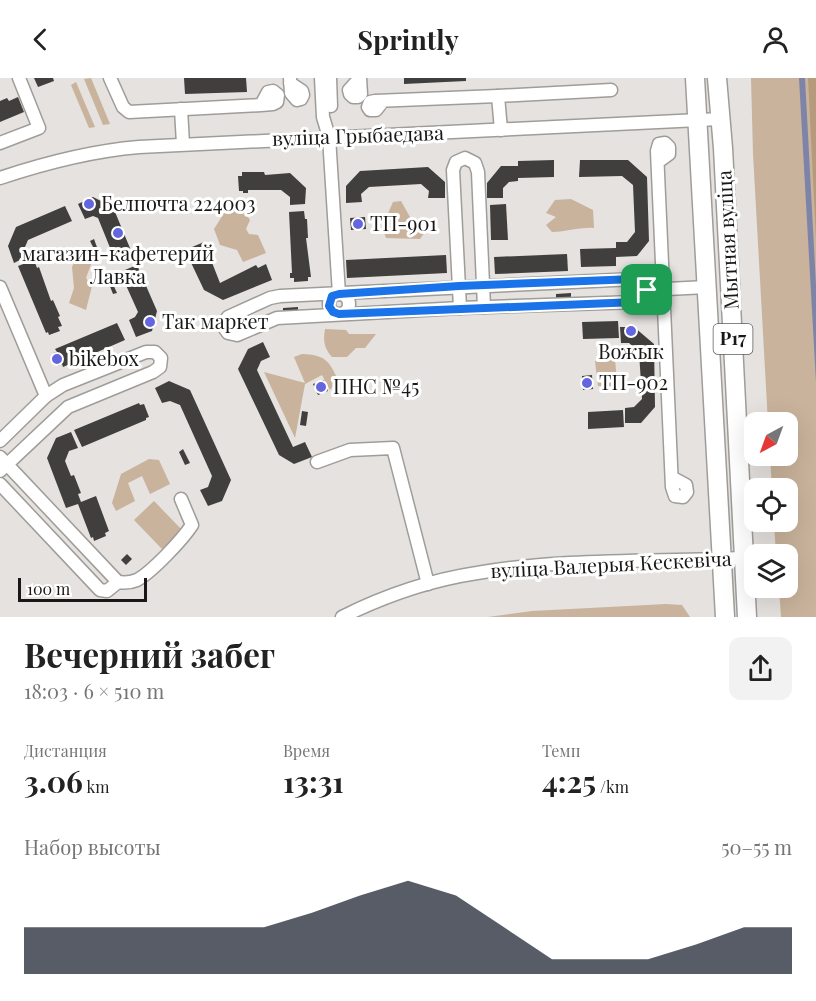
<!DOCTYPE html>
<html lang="ru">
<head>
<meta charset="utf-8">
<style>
  body { margin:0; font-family:"Playfair Display",serif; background:#f2f2f2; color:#222; height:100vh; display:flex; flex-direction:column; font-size:22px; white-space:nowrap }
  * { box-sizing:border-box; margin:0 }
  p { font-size:20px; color:#767676 }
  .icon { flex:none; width:33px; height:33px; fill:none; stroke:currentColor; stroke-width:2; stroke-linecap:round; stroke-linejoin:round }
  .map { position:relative; height:539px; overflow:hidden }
  .panel { display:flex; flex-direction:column; background:#fff; flex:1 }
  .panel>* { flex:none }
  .needle { width:39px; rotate:221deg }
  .fabs { position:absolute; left:744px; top:334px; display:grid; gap:12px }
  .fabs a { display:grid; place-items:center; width:54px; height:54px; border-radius:12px; background:#fff; box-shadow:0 6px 24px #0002; font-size:30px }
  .scale { position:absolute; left:18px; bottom:15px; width:129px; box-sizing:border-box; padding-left:6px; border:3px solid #191817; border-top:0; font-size:16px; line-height:21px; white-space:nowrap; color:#191817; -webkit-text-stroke:4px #fff; paint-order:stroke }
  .pin { position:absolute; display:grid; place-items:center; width:51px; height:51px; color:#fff; margin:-26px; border-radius:12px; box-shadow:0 3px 9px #0006 }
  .round { display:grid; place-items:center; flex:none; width:63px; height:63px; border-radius:12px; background:#f2f2f2 }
  .head { display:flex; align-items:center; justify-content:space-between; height:102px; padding:0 24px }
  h1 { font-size:33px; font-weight:700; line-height:45px }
  .stats { display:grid; grid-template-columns:repeat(3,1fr); gap:9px; height:102px; padding:6px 24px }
  .stats div { display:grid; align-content:center }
  .stats b { font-size:30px; font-weight:700 }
  .stats small { font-size:16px; font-weight:400 }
  .stats p { font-size:16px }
  .chart { height:168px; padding:12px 24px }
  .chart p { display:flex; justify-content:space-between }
  .chart svg { width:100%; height:108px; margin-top:6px; fill:#111827; opacity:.7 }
  header { display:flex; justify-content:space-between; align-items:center; height:78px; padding:0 24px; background:#fff; font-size:27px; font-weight:700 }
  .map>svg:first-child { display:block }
  .green { fill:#c9b39c }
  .forest { fill:#b69a7b }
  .water { fill:#7e84a7 }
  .building { fill:#413f3d }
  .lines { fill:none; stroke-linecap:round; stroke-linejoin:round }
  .minor-casing { stroke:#9f9d9a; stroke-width:15 }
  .highway-casing { stroke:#9f9d9a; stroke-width:21 }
  .minor { stroke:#fff; stroke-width:12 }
  .highway { stroke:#fff; stroke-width:18 }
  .route-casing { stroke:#fff; stroke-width:12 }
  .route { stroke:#1a73e8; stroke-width:8 }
  .poi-dot { fill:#6466df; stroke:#fff; stroke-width:2 }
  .labels { text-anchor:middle; stroke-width:6; stroke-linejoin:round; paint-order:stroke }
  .shield { fill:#fff; stroke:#5e5d5d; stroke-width:1.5 }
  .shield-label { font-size:18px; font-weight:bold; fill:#191817 }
  .street-label { font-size:20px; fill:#191817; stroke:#fff }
  .poi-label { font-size:20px; fill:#191817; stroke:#fff; text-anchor:start }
</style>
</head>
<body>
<header><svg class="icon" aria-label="back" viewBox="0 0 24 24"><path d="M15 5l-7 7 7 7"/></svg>Sprintly<svg class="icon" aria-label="person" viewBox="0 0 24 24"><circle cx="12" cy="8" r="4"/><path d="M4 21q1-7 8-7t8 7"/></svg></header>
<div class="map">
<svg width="816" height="539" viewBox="0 0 816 539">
  <rect width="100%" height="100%" fill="#e5e2df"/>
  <g class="green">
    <polygon points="91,0 110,46 103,47 84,1"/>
    <polygon points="751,0 816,0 816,539 781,539 779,510 788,510 788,477 776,477 774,444 788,444 788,411 772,411 770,378 788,378 788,345 768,345 753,76"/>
    <polygon points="76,4 95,49 89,50 71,7"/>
    <polygon points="233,121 236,121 250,142 246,151 249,156 258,157 266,175 243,184 237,172 220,167 214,151"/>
    <path d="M571 121 593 132 594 150C579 149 567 154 552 154L546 147 556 139 546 135 555 122Z"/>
    <polygon points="401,123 410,139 412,149 425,154 420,161 386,160 382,149 393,124"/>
    <polygon points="79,173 93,181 86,200 92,208 86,232 69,225 74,210 72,189"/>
    <path d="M325 251 346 252 349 256H376L365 270H356L347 279H332C324 270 323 263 325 251Z"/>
    <path d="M302 276C325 277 329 282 338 302L330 312 322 297 305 306 295 360 264 294 305 305 294 279Z"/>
    <polygon points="615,281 617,303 613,308 598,308 595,283"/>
    <polygon points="149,381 159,382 170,406 150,416 142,398 128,405 135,423 116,433 112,425 121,396"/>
    <polygon points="154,423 182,452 162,471 134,442"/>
    <polygon points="666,526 682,527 690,539 488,539 532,533"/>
  </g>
  <polygon class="forest" points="808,0 816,0 816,161"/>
  <polygon class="water" points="799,0 805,0 816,207 816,304"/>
  <g class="building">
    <polygon points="34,0 53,0 54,3 38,9"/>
    <polygon points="184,0 246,0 247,14 185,16"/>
    <polygon points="404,0 466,0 466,3 404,6"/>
    <polygon points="18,19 24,34 0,44 0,23 7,20 9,23"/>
    <polygon points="554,82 554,99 518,100 518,103 509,104 503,110 503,120 487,120 487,105 501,88 518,88 518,83"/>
    <polygon points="580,82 628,82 647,99 649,163 637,178 616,179 616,188 581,189 580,171 616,170 616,164 627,164 635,154 633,107 622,98 579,99"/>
    <polygon points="428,89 445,104 445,120 428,120 429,113 421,106 369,109 361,116 362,124 346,125 346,108 360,93"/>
    <polygon points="242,94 264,94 265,97 290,95 306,110 305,126 290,127 290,119 281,112 248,112 248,115 243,115 243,113 239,113 238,98 242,98"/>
    <polygon points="93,119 113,129 132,175 115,182 98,140 93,138 85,141 78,126"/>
    <polygon points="506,126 508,162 491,162 490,127"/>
    <polygon points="65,128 72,143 28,162 25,169 28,178 14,185 8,168 16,149"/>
    <polygon points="304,133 305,141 307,141 308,160 306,160 311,199 308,199 308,203 294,204 294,200 290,200 290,195 292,195 289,134"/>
    <polygon points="365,139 366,151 351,152 350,140"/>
    <polygon points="94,161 98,172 95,173 90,163"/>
    <polygon points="204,164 220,205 256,187 258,190 266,186 272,202 223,222 204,212 185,172"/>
    <polygon points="567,176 568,193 495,196 494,179"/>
    <polygon points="446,177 447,195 347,200 346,182"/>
    <polygon points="34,182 37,190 39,189 51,223 53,222 60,238 58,239 62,248 58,249 60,253 49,257 48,254 46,255 18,188"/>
    <polygon points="137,187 157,233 152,253 136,259 129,242 135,239 138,234 120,194"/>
    <polygon points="112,204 117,215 113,216 109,206"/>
    <polygon points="571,215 571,220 556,221 556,216"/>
    <polygon points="298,229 298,233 283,234 283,230"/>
    <polygon points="618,243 619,260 583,261 582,244"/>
    <polygon points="117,245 125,262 63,289 62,286 58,288 53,275 57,274 55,271"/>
    <polygon points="620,249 634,249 654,266 655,329 641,345 625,345 625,330 634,329 642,321 639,274 629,265 621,265"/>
    <polygon points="263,264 270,279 261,283 257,292 293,369 305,364 312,379 294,386 279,377 238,291 248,271"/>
    <polygon points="592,297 593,311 583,312 582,298"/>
    <polygon points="324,302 328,313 318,317 313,306"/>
    <polygon points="169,303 190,312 231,402 222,423 208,428 200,412 208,409 212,398 180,327 170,323 162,325 155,310"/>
    <polygon points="139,325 140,327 144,326 149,339 146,340 146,342 82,369 74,352"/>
    <polygon points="623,332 624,349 588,351 588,334"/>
    <polygon points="302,333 308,334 306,348 300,347"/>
    <polygon points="71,354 78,370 69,373 65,383 71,398 74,397 81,415 78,416 81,424 96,418 109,453 105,455 106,458 94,463 93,459 91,460 78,426 66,430 47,380 56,360"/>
    <polygon points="183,371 190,385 185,387 179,374"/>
    <polygon points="127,476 132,481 126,487 121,482"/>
  </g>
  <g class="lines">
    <g class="minor-casing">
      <g id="minor">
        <polyline points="110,0 123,29 129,34 261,27 273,26 277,24 278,17 273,13 268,14 261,27"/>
        <polyline points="290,0 291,15 297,22 301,21 303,17 302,13 290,5"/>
        <polyline points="321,0 323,39 329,59 339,216"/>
        <polyline points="330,0 331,28"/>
        <polyline points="360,0 349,12 350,16 353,19 358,19 361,16 360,0"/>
        <polyline points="383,23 376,32 370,32 368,29 370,24 375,23 498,18"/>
        <polyline points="181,31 183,66"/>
        <polyline points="501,52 498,18 611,12"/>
        <polyline points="0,65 39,50 19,0"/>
        <polyline points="658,84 669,76 669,69 665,65 659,66 657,73 672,409 675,418 683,419 687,414 686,407 673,400"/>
        <path d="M0 100C45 85 91 73 139 69L720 41"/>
        <polyline points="0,209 46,318 0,363"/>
        <polyline points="647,212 636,224 460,230 277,240 237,257 228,255 223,248 228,239 270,220 280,218 635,201 647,212 707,209"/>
        <circle cx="339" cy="226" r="10"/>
        <polyline points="460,230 453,92 456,84 465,80 475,85 478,94 484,229"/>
        <path d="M0 379 118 504C124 505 130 505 137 502 152 494 182 462 192 447L181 421"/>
        <polyline points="317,384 350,372 393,370 428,506"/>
        <polyline points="0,393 68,329 153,294 160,289 161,280 155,274 146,274 63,307 46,318"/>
        <polyline points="0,406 100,512 107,513 118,504"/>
        <path d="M342 539C384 518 431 502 477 495 562 480 657 484 743 480"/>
      </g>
    </g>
    <g class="highway-casing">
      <g id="highway">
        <polyline points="695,0 725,539"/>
        <polyline points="717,0 723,70 747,539"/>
      </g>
    </g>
    <use href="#minor" class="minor"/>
    <use href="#highway" class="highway"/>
  </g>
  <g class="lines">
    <g class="route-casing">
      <polygon id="route" points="635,201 647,212 636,224 339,236 333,234 329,228 332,218 339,216 459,208"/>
    </g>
    <use href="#route" class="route"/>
  </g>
  <g class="poi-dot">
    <circle cx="89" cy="126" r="6"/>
    <circle cx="358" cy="146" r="6"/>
    <circle cx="118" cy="155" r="6"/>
    <circle cx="150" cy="244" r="6"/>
    <circle cx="631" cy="253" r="6"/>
    <circle cx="57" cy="281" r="6"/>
    <circle cx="587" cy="305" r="6"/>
    <circle cx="321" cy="309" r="6"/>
  </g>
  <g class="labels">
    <rect class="shield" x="713.5" y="246" width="39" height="30" rx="4.5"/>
    <g class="shield-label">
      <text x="733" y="267">Р17</text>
    </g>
    <g class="street-label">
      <text transform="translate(358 58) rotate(-2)" y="7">вуліца Грыбаедава</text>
      <text transform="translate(728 162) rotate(-93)" y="7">Мытная вуліца</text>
      <text transform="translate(611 487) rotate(-3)" y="7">вуліца Валерыя Кескевіча</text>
    </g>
    <g class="poi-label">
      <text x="101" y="133">Белпочта 224003</text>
      <text x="370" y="153">ТП-901</text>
      <text x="118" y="183" text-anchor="middle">магазин-кафетерий<tspan x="118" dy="23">Лавка</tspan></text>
      <text x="162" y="251">Так маркет</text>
      <text x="631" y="281" text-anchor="middle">Вожык</text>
      <text x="69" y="288">bikebox</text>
      <text x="599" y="312">ТП-902</text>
      <text x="333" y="316">ПНС №45</text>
    </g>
  </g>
</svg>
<div class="fabs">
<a><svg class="needle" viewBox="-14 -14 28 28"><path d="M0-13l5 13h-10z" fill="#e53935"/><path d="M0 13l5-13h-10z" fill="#767676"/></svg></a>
<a><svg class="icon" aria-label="locate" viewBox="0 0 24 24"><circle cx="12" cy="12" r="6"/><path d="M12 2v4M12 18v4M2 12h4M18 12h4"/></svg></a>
<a><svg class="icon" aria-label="layers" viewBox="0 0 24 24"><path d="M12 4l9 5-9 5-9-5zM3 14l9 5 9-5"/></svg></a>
</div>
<div class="scale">100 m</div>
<div class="pin" style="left:647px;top:212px;background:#1e9e55"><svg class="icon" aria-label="arrive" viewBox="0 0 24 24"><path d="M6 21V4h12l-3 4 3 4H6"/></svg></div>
</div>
<section class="panel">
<div class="head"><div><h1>Вечерний забег</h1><p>18:03 · 6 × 510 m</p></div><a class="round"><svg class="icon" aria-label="share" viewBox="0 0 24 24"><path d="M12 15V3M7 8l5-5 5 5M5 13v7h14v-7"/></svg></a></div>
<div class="stats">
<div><p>Дистанция</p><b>3.06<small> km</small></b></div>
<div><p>Время</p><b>13:31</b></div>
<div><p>Темп</p><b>4:25<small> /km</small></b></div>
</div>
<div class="chart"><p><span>Набор высоты</span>50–55 m</p>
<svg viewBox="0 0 160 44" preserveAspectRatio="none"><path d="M0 44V25L10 25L20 25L30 25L40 25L50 25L60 19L70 12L80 6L90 12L100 25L110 38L120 38L130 38L140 32L150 25L160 25V44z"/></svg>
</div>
</section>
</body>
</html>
